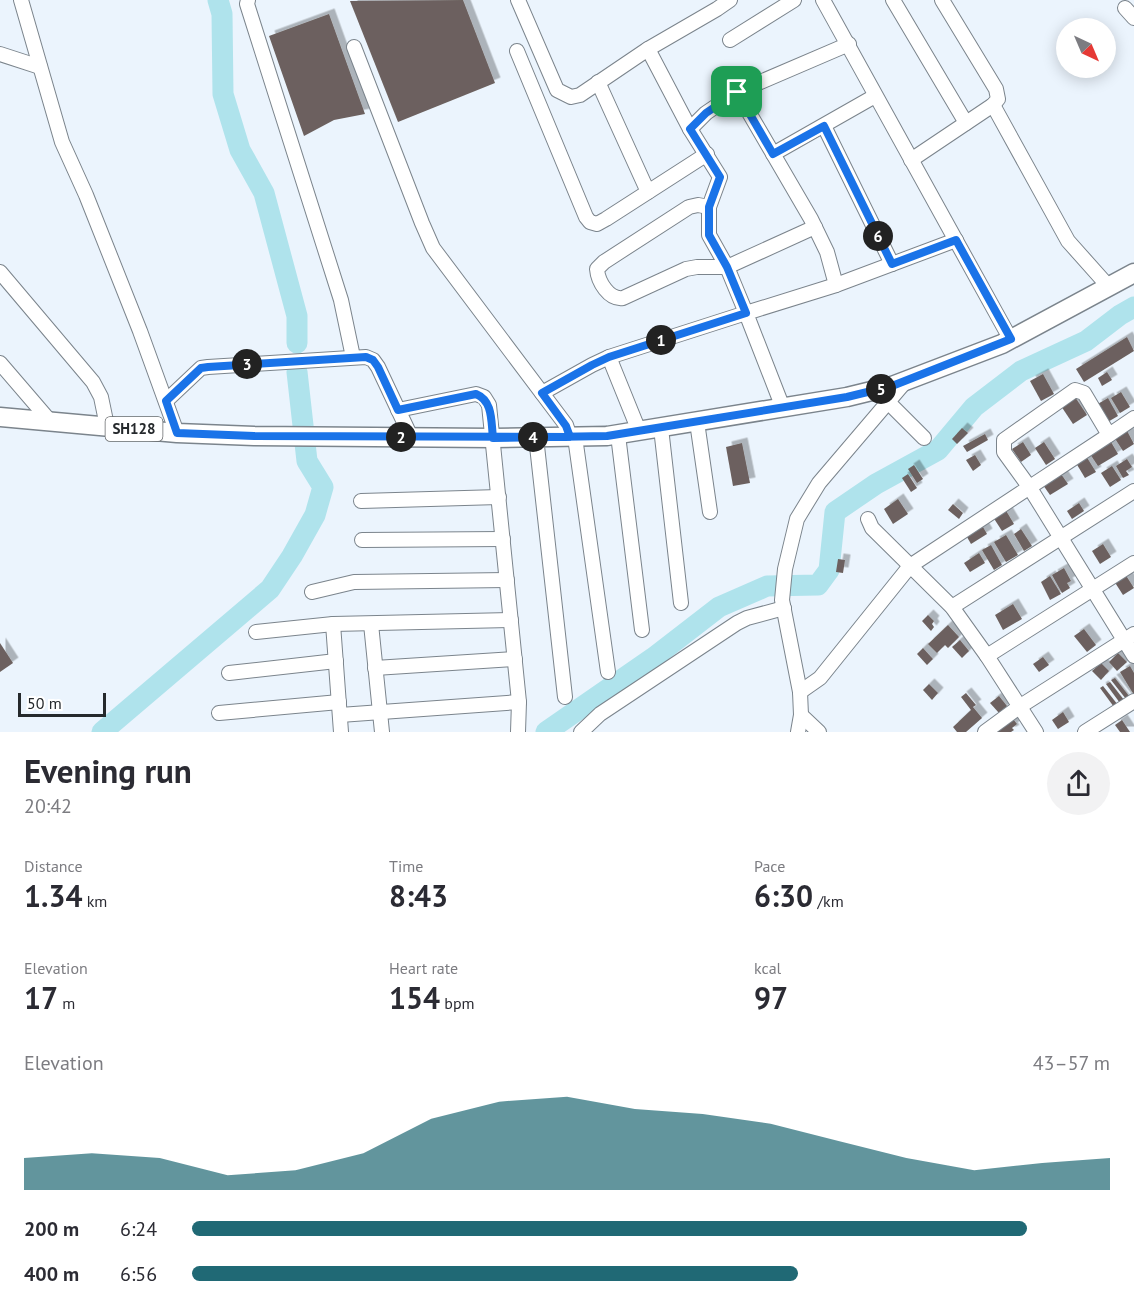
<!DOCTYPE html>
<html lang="en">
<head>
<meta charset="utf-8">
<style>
  body { margin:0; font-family:"PT Sans",sans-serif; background:#f2f2f3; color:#2b2b33; height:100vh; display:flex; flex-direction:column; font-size:22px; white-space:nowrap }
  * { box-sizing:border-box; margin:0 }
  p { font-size:20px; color:#7c7c81 }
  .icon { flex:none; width:33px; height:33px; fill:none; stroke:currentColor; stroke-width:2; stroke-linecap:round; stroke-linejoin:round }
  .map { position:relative; height:732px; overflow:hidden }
  .sheet { display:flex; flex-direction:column; background:#fff; flex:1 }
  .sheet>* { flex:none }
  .needle { width:39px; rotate:136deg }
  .controls { position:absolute; left:1056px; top:18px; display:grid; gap:12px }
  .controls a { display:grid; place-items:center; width:60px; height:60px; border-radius:50%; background:#fff; box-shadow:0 3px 15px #0003; font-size:30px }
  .scale { position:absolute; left:18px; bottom:15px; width:88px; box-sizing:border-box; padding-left:6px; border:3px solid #25292c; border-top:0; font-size:16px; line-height:21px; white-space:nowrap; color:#25292c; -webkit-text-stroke:4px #fff; paint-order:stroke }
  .pin { position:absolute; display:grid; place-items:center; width:51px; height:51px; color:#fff; margin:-26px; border-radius:12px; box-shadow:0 3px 9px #0006 }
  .km { position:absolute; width:30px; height:30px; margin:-15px; border-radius:50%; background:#222; color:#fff; font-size:16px; line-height:30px; text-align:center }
  .round { display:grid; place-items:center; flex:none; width:63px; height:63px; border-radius:32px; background:#f2f2f3 }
  .summary { display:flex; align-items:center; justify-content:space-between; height:102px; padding:0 24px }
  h1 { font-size:33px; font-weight:600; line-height:45px }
  .metrics { display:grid; grid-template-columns:repeat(3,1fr); gap:9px; height:102px; padding:6px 24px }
  .metrics div { display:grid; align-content:center }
  .metrics b { font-size:30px; font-weight:600 }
  .metrics small { font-size:16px; font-weight:400 }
  .metrics p { font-size:16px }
  .chart { height:168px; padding:12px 24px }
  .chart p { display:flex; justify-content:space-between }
  .chart svg { width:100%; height:108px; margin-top:6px; fill:#206975; opacity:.7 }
  ul { padding:0 24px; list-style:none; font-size:20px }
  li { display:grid; grid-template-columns:96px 72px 1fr; align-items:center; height:45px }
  li i { height:15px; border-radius:8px; background:#206975 }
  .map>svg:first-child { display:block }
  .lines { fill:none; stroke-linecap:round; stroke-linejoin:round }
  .river { stroke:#afe3ec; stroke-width:21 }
  .building { fill:#6c615e; filter:url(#shadow) }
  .minor-casing { stroke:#7b848c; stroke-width:16 }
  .major-casing { stroke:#7b848c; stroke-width:21 }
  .minor { stroke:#fff; stroke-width:14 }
  .major { stroke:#fff; stroke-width:18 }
  .route-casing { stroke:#fff; stroke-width:12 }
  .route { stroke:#1a73e8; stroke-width:8 }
  .labels { text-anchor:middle; stroke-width:6; stroke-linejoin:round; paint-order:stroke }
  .shield { fill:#fff; stroke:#66696b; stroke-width:1.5 }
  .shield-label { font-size:15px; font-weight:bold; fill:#25292c }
</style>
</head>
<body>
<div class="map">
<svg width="1134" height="732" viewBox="0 0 1134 732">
  <defs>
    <filter id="shadow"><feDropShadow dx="5.5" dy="-5.5" stdDeviation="0" flood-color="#0004"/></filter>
  </defs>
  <rect width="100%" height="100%" fill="#ebf4fd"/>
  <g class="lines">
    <g class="river">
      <polyline points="218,0 222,14 223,94 240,150 264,193 297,316 297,343"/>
      <polyline points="102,732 270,589 292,556 315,515 323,487 307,461 297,372"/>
      <polyline points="546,732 653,658 719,607 767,586 818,585 829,570 835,512 876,484 938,450 974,407 1021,371 1086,341 1120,315 1134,307"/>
    </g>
  </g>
  <g class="building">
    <polygon points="463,0 495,83 398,122 350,1"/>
    <polygon points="329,14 365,114 334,120 304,136 269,36"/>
    <polygon points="1127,337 1134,351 1084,382 1076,369"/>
    <polygon points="1107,372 1112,380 1102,386 1098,378"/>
    <polygon points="1043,374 1054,394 1041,401 1030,381"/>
    <polygon points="1121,392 1130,407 1120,413 1111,398"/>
    <polygon points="1075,397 1087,415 1073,424 1061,406"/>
    <polygon points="1108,398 1118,416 1106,423 1096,405"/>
    <polygon points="962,428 968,433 957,444 952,439"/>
    <polygon points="1126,429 1134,444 1123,451 1114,437"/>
    <polygon points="985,434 988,440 967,452 963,446"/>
    <polygon points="1023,442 1031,455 1021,462 1012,449"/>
    <polygon points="1044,442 1055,459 1046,465 1035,448"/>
    <polygon points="1111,442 1118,454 1098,466 1090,454"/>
    <polygon points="742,443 750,483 733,486 726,447"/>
    <polygon points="975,455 981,465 973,471 966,460"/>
    <polygon points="1086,456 1096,472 1085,478 1076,463"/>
    <polygon points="1127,459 1132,467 1126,471 1129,475 1123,478 1116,466"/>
    <polygon points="914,465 923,479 917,483 908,469"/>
    <polygon points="1112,466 1121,480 1110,487 1101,473"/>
    <polygon points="908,474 917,488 911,492 902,478"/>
    <polygon points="1061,474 1068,484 1050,495 1043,485"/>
    <polygon points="898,499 908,514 893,524 884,509"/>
    <polygon points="1079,503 1084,511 1072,519 1067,511"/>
    <polygon points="953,504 963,513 959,519 948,510"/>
    <polygon points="1005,509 1014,524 1002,531 993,517"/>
    <polygon points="983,527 987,534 971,544 967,537"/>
    <polygon points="1021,529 1032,546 1024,551 1014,534"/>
    <polygon points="1006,535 1018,555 1006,562 994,542"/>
    <polygon points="1103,544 1111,557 1100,564 1092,551"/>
    <polygon points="991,545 1002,565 994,570 982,550"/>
    <polygon points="979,553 985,563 970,572 964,563"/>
    <polygon points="838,559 845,560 843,573 836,572"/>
    <polygon points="1064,568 1071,581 1067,583 1070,588 1062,593 1052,575"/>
    <polygon points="1125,574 1134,588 1123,595 1114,581"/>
    <polygon points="1050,576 1061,594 1050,600 1041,582"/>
    <polygon points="1013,604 1022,619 1003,630 995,615"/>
    <polygon points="928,615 934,621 932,624 934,627 931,631 922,621"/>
    <polygon points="948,625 959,637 948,648 945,645 937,653 928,644"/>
    <polygon points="1084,629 1096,645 1087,652 1074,636"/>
    <polygon points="960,640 969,651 962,658 952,647"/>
    <polygon points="0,643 13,663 0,672"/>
    <polygon points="923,648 933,659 927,665 917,654"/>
    <polygon points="1118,653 1127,662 1117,671 1109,662"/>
    <polygon points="1043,657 1049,665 1039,672 1033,664"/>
    <polygon points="1101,663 1109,671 1101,680 1092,671"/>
    <polygon points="1130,666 1134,673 1134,695 1120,672"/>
    <polygon points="1115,678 1129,696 1126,699 1111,680"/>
    <polygon points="1110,682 1124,700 1120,703 1106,684"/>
    <polygon points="929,684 938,693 932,700 923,690"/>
    <polygon points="1103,686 1118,705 1114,707 1100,688"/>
    <polygon points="966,693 976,705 973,707 982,718 966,732 957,732 953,727 971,710 961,697"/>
    <polygon points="999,696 1007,706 999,713 990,703"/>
    <polygon points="1063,712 1069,722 1058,729 1052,720"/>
    <polygon points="1013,719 1017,724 1012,728 1014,730 1011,732 996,732"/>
    <polygon points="1122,720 1130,732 1120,732 1115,725"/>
  </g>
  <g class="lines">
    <g class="minor-casing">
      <g id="minor">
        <polyline points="21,0 62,142 86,195 140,331 177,433"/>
        <polyline points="248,0 247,4 341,300 353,357"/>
        <polyline points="518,0 557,90 571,97 580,95 648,49 717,9 730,0"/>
        <polyline points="823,0 1011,340"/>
        <polyline points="893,0 966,123"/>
        <polyline points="1125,8 1134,18"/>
        <polyline points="730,40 794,0"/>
        <polyline points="354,47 422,223 433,248 566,425 570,437"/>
        <polyline points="517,51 586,217 590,222 597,224 606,219 707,154"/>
        <polyline points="0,54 40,67"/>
        <polyline points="598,82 648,192"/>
        <polyline points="737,92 811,219 827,252 836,285"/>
        <polyline points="993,105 1068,241 1109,287"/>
        <polyline points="824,126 892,264"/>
        <polyline points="690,129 706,113 737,92 849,44"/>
        <polyline points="773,154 875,96"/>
        <polyline points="911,160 993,105 998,99 996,89 942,0"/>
        <path d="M709 207 698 205 689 207 604 262 597 269C598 282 609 300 623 298L686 269 697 267H727L815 227"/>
        <polyline points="0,272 93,382 101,397 107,426"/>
        <polyline points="609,357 746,313 727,267 709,235 709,207 720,177 690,129 648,49"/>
        <polyline points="0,363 49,420"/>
        <polyline points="542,393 592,365 609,357 639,431"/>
        <polyline points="166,401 201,368 208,367 366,357 373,360 378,367 411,437"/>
        <polyline points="888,402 924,438"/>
        <polyline points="783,408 746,313 836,285 956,240"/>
        <polyline points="398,410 476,394 484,397 489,405 519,702 518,732"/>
        <polyline points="1134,418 1109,435 1084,393 1075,390 1004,440 1004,452 1030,488 1134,656"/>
        <polyline points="697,422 710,512"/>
        <polyline points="661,428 681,603"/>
        <polyline points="618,435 642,630"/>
        <polyline points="536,437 565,697"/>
        <polyline points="575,437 608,672"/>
        <polyline points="361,501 499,497"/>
        <polyline points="868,519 872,528 952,607 987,656 1036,732"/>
        <polyline points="362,540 503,539"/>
        <polyline points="312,592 354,582 507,580"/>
        <polyline points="952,607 1134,491"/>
        <polyline points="333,624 341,732"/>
        <polyline points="371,624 382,732"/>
        <polyline points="256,632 333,624 511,620"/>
        <polyline points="987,656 1134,563"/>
        <polyline points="375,668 515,659"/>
        <polyline points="229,673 336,661"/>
        <polyline points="800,692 820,678 910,566 1109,435"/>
        <polyline points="219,713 339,702"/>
        <polyline points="340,715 519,702"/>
        <polyline points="801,715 819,732"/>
        <polyline points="581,732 600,714 737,623 747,618 784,608"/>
        <polyline points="798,732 801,715 800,692 782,600 785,569 797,519 819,483 905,382"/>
        <polyline points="985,732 1019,707 1134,634"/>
        <polyline points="1085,732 1134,701"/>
      </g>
    </g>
    <g class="major-casing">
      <polyline id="major" points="0,417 177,433 254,436 493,438 607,436 847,397 892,386 1002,344 1134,273"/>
    </g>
    <use href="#minor" class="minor"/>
    <use href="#major" class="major"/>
  </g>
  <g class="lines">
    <g class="route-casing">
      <path id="route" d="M737 92 706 113 690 129 720 177 709 207V235L727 267 746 313 609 357 592 365 542 393 566 426 570 437 254 436 177 433 166 401 201 368 208 367 366 357 373 360 378 367 398 410 476 394C493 401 491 421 493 438L607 436 847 397 892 386 1011 339 956 240 892 264 824 126 773 154 737 92"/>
    </g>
    <use href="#route" class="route"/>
  </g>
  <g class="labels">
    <rect class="shield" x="105.5" y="417" width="57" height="24" rx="4.5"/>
    <g class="shield-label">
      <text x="134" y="434">SH128</text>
    </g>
  </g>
</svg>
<div class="controls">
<a><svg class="needle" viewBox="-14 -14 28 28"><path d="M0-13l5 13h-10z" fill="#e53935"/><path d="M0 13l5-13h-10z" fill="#7c7c81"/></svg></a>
</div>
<div class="scale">50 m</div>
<div class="pin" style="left:737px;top:92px;background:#1e9e55"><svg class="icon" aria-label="arrive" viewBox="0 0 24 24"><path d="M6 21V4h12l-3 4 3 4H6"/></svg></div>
<b class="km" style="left:661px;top:340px">1</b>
<b class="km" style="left:401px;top:437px">2</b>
<b class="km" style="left:247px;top:364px">3</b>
<b class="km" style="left:533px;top:437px">4</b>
<b class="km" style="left:881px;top:389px">5</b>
<b class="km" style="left:878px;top:236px">6</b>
</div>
<section class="sheet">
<div class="summary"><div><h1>Evening run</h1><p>20:42</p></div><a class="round"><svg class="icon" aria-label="share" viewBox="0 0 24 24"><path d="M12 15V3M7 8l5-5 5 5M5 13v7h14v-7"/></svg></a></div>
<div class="metrics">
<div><p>Distance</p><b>1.34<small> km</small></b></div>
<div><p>Time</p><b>8:43</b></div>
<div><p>Pace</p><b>6:30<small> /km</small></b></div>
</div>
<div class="metrics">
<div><p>Elevation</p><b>17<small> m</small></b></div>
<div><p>Heart rate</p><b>154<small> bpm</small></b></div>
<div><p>kcal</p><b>97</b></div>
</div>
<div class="chart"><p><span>Elevation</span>43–57 m</p>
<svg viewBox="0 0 160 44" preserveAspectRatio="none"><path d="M0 44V31L10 29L20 31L30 38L40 36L50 29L60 15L70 8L80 6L90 11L100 13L110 17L120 24L130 31L140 36L150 33L160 31V44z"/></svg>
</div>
<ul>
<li><b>200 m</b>6:24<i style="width:91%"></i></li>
<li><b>400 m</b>6:56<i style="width:66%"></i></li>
</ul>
</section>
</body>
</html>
